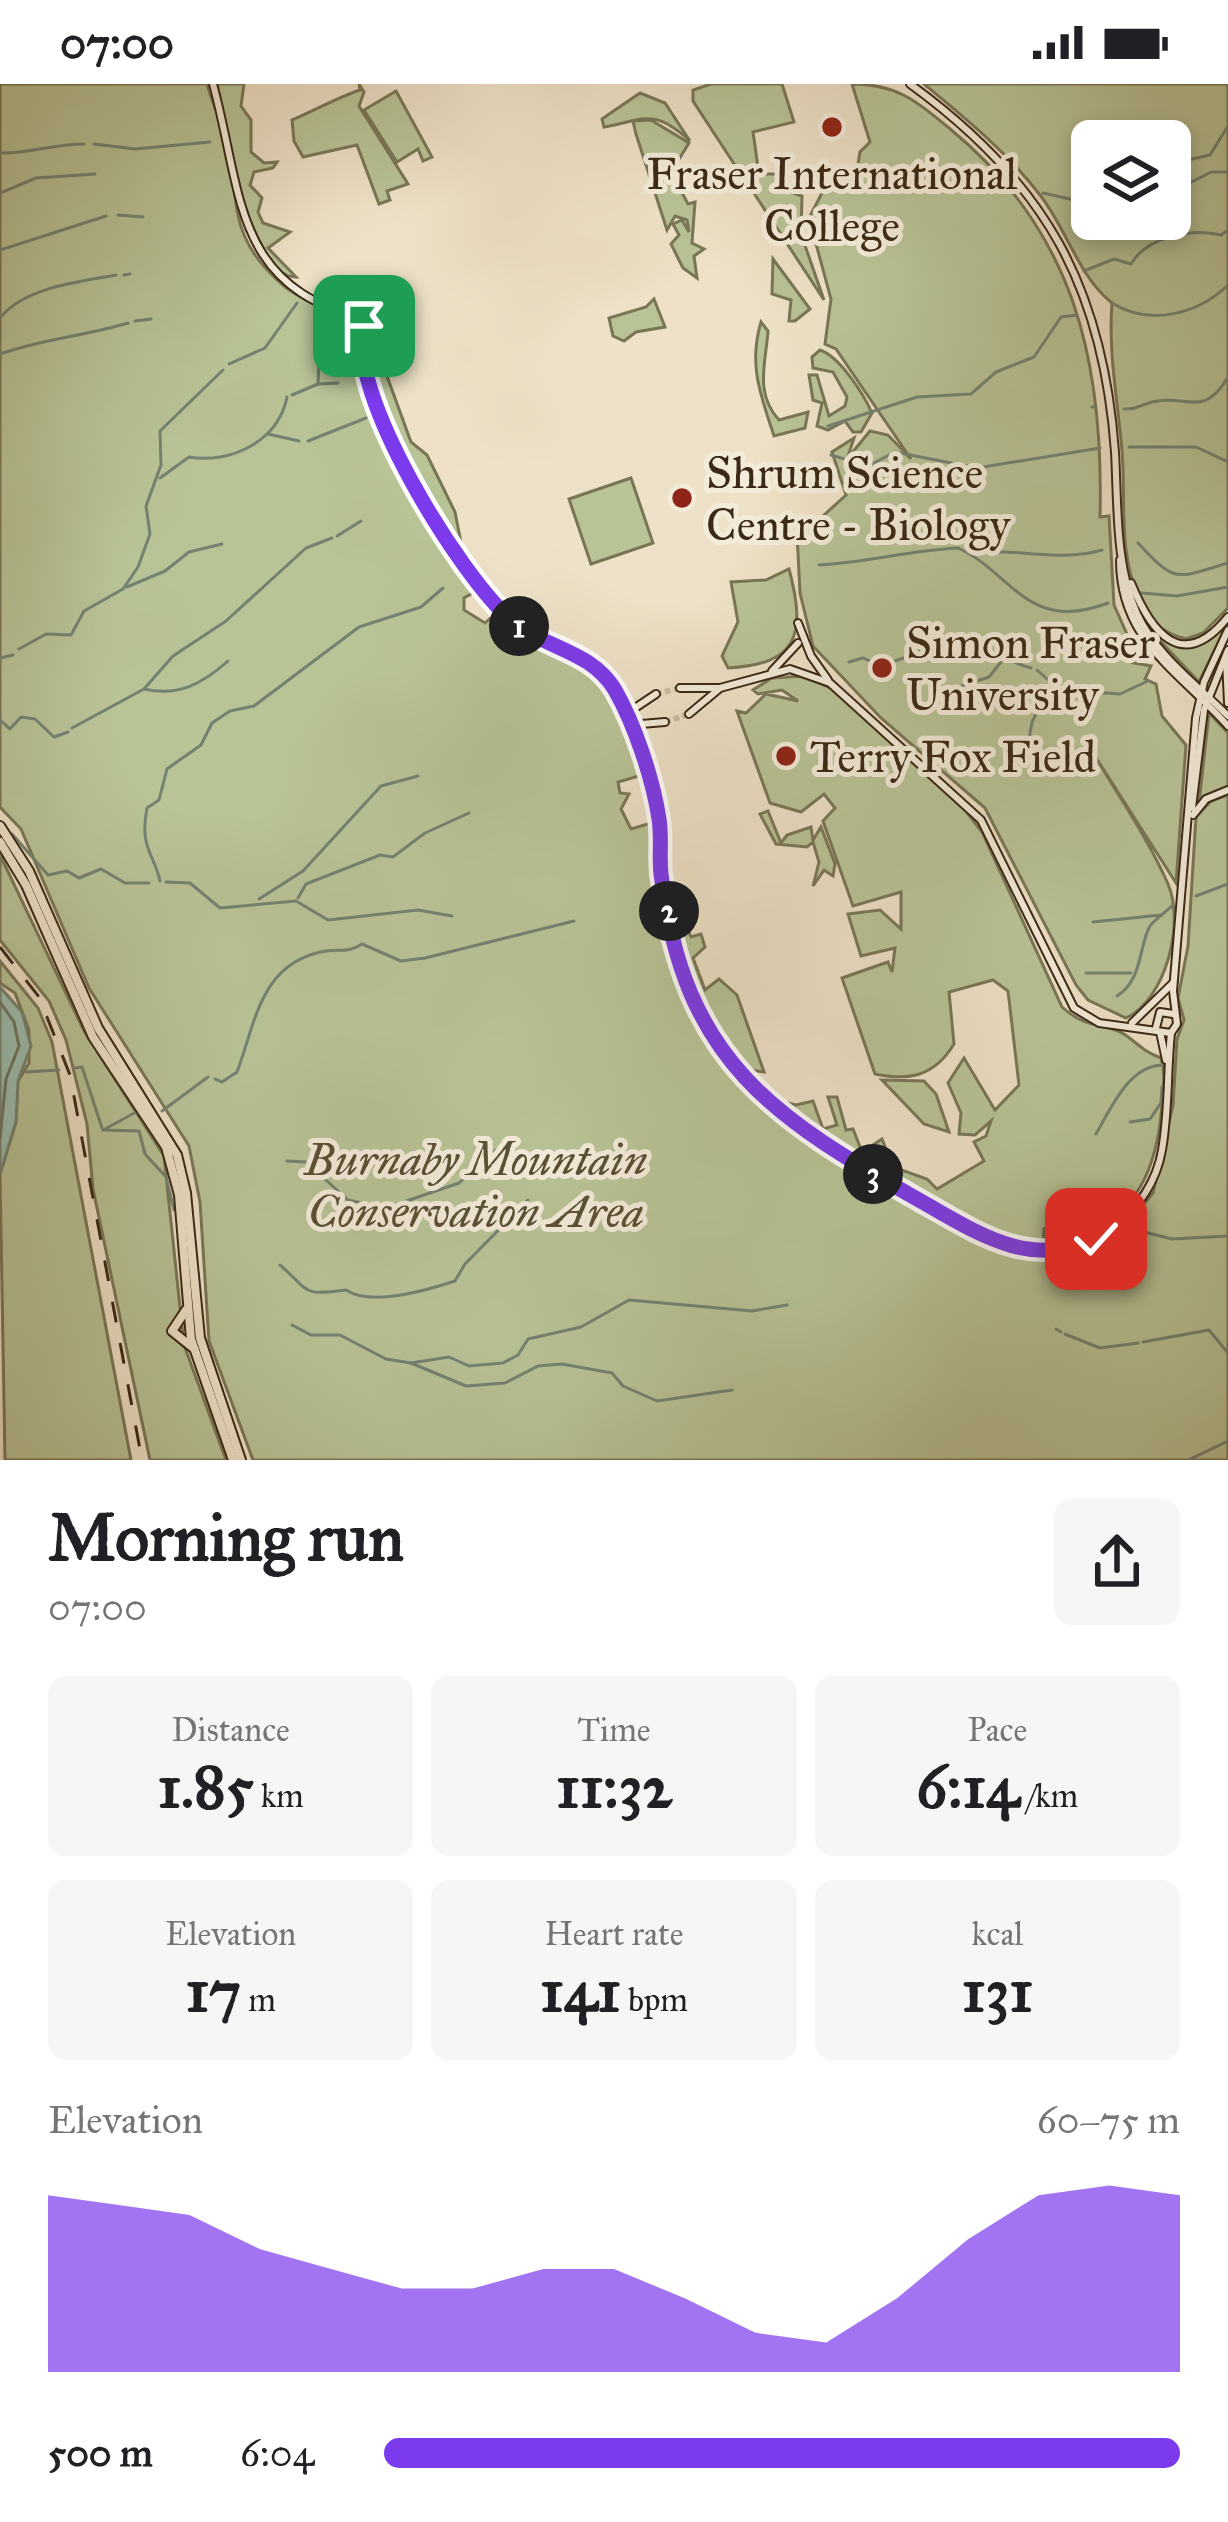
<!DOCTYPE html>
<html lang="en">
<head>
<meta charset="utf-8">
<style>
  body { margin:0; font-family:"IM FELL Great Primer",serif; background:#f6f6f6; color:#202124; height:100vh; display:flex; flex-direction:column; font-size:45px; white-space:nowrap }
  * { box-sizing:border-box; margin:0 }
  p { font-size:39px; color:#757577 }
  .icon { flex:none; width:66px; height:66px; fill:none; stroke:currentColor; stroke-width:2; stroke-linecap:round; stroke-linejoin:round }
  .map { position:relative; height:1376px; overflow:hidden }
  .drawer { display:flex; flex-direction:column; background:#fff; flex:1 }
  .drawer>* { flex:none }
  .fabs { position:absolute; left:1071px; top:36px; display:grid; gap:24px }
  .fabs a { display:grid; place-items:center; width:120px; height:120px; border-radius:18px; background:#fff; box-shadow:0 6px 18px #0003; font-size:60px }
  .pin { position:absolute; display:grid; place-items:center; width:102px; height:102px; color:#fff; margin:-51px; border-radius:24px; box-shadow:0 6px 18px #0006 }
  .km { position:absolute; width:60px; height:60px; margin:-30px; border-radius:50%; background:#222; color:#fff; font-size:33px; line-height:60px; text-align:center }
  .round { display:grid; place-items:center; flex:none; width:126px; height:126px; border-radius:18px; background:#f6f6f6 }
  .head { display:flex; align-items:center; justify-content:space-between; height:204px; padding:0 48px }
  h1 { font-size:66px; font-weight:700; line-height:90px }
  .metrics { display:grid; grid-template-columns:repeat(3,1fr); gap:18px; height:204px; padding:12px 48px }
  .metrics div { display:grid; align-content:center; border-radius:18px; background:#f6f6f6; text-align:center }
  .metrics b { font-size:60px; font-weight:700 }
  .metrics small { font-size:33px; font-weight:400 }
  .metrics p { font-size:33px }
  .chart { height:336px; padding:24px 48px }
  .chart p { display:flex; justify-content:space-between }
  .chart svg { width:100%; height:216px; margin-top:12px; fill:#7c3aed; opacity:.7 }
  ul { padding:0 48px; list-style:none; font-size:39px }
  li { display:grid; grid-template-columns:192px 144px 1fr; align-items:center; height:90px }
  li i { height:30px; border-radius:15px; background:#7c3aed }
  .status { display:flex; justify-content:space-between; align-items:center; height:84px; padding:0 60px; background:#fff; direction:ltr }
  .status svg { height:33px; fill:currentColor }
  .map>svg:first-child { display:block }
  .green { fill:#b8c396; stroke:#797656; stroke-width:3; fill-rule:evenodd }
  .water { fill:#9bbeb0; stroke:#748272; stroke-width:3 }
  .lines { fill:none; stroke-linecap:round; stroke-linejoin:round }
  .shore { stroke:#6a7463; stroke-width:3 }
  .stream { stroke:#748272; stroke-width:3 }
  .secondary-tunnel { stroke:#cabca4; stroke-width:6; stroke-dasharray:6 3; stroke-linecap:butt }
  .secondary-casing { stroke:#3a2916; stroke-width:10 }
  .primary-casing { stroke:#3a2916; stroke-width:12 }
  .secondary { stroke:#f4ecdb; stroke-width:6 }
  .primary { stroke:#eee1c7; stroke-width:8 }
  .rail { stroke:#3a2916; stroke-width:3; stroke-dasharray:21 21; stroke-linecap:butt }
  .route-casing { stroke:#fff; stroke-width:24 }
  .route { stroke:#7c3aed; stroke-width:15 }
  .poi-dot { fill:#8f2418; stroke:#f4ecdb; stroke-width:4.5 }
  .labels { text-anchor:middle; stroke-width:10; stroke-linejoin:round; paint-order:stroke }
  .poi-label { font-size:45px; fill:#3a2916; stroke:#f4ecdb; text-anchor:start }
  .park-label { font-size:45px; font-style:italic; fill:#5a5036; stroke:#f4ecdb }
</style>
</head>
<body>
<div class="status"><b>07:00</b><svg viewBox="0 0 49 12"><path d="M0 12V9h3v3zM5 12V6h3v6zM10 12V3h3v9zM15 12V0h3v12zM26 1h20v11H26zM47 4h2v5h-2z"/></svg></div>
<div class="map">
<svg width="1228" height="1376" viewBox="0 0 1228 1376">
  <rect width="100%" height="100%" fill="#eee1c7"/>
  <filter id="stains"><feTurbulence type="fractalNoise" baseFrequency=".00167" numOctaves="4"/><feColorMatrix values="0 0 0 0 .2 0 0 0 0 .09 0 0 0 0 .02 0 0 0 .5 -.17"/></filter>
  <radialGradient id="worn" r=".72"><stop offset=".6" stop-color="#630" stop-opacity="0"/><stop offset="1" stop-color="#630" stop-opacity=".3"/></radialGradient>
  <g class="green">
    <path d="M0 0H207C211 16 218 29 222 43 244 110 220 148 284 202 305 220 339 225 354 246L366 302 425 431 431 432 485 513 473 509 464 514V526L485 539 495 530 492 524 515 551 569 570 594 587 615 615 639 692 618 698 620 709 629 710 621 725 631 745 648 740 652 744 662 811 683 894 708 953 756 1017 824 1065 995 1164 1030 1172H1058L1124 1144 1153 1109 1173 1021 1177 955 1184 936 1178 914 1188 862 1196 733 1211 717 1228 711V1376H253L209 1257 200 1118 189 1062 89 904 21 745 0 723Z"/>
    <path d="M217 0H244L241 22 251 36V68L264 79 277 78 273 84 254 88 250 101 262 114 258 128 263 139 290 148 268 164 296 193C247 193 226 40 217 0Z"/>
    <path d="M359 0 364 8 359 22 408 100 387 107 390 116 379 120 357 61 303 73 294 57 292 36C316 26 336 14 360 6Z"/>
    <polygon points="711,0 782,0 794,38 753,48 759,90 742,92 693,17 693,6"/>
    <path d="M852 0C896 0 915 16 949 44 1075 147 1104 278 1100 433L1109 432 1114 521 1138 575 1134 579 1151 582 1145 595 1156 600 1162 632 1186 661 1176 799 1093 669C1118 711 1149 756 1168 800 1185 839 1166 915 1126 934L1088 916 1076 901 985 724 881 634 813 562 800 509 797 449 821 441 823 432 846 411 832 368 854 354 847 375 870 347 888 351 911 375 836 265 825 260 831 215 809 134 824 105 856 92 860 68 870 58Z"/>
    <path d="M924 0H1228V524L1203 549 1186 555C1162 549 1149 537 1139 514 1118 469 1126 416 1122 367 1118 317 1108 270 1112 219 1078 192 1067 145 1040 111 1007 68 965 34 924 0ZM1092 57H1170V135H1092Z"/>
    <polygon points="396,7 432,73 423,77 418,65 397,78 364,26"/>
    <path d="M640 9 665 19 690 57C653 23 644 36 604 43L602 35Z"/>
    <polygon points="651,36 689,59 671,88 688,120 695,118 692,159 704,165 694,172 697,194 683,184 671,160 679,151 673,140 682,136 689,148 687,136 675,132 667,146 636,50 633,37"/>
    <polygon points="763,90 777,90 790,108 802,112 801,150 824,216 746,97"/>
    <polygon points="773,175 810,225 795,237 789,237 791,216 772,210"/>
    <polygon points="654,215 665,243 636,248 624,257 613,252 609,234 646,223"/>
    <path d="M761 238 768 247C766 278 754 309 779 336L808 328 805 344 774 352C761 312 748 281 761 238Z"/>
    <path d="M372 251 411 358 427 371 455 428 463 469C425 433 360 303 367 252Z"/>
    <path d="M820 266C840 273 863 309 872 329L861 348H853L845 337 828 346 817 342 822 319 813 316 809 291H817L829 332 845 322 847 313 833 288 813 284 812 273Z"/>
    <polygon points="631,394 653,459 591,480 569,415"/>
    <path d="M789 485C807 552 797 580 728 584L722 572 738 538 731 498 766 496Z"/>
    <polygon points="1226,542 1199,598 1147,543 1180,563 1205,558"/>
    <path d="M805 592 834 606 965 726 982 748 1062 923C1088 947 1108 938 1127 952 1140 962 1145 968 1161 974 1166 989 1163 1005 1162 1021 1157 1087 1137 1128 1077 1158L1064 1140 1052 1139 1044 1145 1043 1163C995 1170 805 1050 766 1013L796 1021 813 1017 823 1045 837 1041 828 1013H837L846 1046 853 1045 862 1068 882 1055 893 1083 927 1095 937 1105 984 1077 974 1058 986 1052 991 1037 975 1051 959 1050 961 1029 948 999 964 974 995 1026 1019 1001 1008 907 993 896 949 908 954 960C934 993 908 997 875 990L842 894 888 878 892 888 895 864 861 872 848 830 880 826 901 845V808L853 822 823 737 835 724 824 710 801 728 770 719 737 627 746 629 766 610 798 617 782 606 758 610 753 606 772 594Z"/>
    <polygon points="1209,629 1228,649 1228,705 1199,719"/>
    <polygon points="768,727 781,759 787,751 811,743 813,756 821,743 835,780 833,792 824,786 813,802 819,778 813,758 807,763 776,760 760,730"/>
    <polygon points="0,771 84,947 164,1072 184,1261 226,1376 150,1376 93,1105 87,1040 66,956 49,917 0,856"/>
    <path d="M683 835 691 853 701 850 705 863 693 874 705 906 719 895 737 911 764 988 743 985C707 942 690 892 678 839Z"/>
    <polygon points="0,877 38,924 52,958 131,1376 5,1376 0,1090 16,1038 18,997 29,979 29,946 15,909 0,899"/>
    <polygon points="882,996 924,997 936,1010 949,1048 924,1040"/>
  </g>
  <polygon class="water" points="0,903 22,928 31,962 18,997 16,1038 0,1090"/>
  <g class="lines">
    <polyline class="shore" points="0,918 14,938 19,962 6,995 0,1054"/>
    <g class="stream">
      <polyline points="94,60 135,65 210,58"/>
      <path d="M0 69C27 70 53 60 84 60"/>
      <polyline points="1170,80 1210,71 1228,42"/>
      <polyline points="0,109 36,94 95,90"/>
      <polyline points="1043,109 1092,120"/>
      <polyline points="1170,109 1211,88 1228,88"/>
      <polyline points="1075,114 1092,109"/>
      <polyline points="118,131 143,133"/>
      <polyline points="0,166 106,132"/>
      <path d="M1084 187 1114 175 1131 180C1147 152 1194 144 1221 151L1228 146"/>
      <polyline points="124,191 130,190"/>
      <path d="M1112 219C1149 242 1197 231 1228 201"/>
      <path d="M0 234C25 203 79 198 116 191"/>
      <polyline points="135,237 151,235"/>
      <path d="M0 270C42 255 85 252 128 239"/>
      <polyline points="229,280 265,264 297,219"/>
      <polyline points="318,300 338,299"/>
      <polyline points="292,311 318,300 319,278 334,248"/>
      <polyline points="1092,323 1095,323"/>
      <path d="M1124 325C1137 326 1140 321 1152 318 1186 309 1203 336 1228 293"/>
      <polyline points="828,342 917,313 971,310 996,288 1034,273 1061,233 1077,231"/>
      <polyline points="268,350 299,357"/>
      <polyline points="308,357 366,334"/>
      <polyline points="1129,363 1196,363 1228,378"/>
      <polyline points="831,371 868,382 895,368 977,384 1100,364"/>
      <path d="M160 394 189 373C230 380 278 358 287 313"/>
      <polyline points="337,452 361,437"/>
      <path d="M1138 459C1177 501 1176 494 1228 479"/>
      <path d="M971 469C1016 463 1057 479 1102 466"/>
      <path d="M819 481C867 479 909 466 958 464 1012 488 1027 550 1108 519"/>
      <polyline points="127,503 165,487 189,468 222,460"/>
      <polyline points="1142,509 1177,512 1228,503"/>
      <polyline points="19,565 46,550 71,551 84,527 123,505 138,483 150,450 146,422 161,381 160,347 223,286"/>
      <polyline points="0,574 13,571"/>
      <path d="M849 578 863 574C894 590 917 561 951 558 980 555 1002 577 1031 584"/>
      <polyline points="1037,586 1057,604"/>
      <path d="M144 605C178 613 202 600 228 577"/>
      <polyline points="1051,605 1120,610 1148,597"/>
      <polyline points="947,607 989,593 1001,578"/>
      <polyline points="0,636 10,645 21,633 35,635 54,653 68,648"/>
      <polyline points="72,644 144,605 173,572 226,537 306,464 332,454"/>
      <polyline points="1007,684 1026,672 1032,638 1047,609"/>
      <polyline points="12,750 48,791 67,787 79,794 101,785 125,799 149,799"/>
      <path d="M160 797C155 771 139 765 147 724L159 716 167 685 201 661 212 639 230 627 254 622 359 543 421 523 443 504"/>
      <polyline points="166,798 190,799 220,824 296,817 328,836 418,826 452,832"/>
      <polyline points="1196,812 1228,800"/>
      <polyline points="298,814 306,800 380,771 393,773 425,749 469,729"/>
      <polyline points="259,815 303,787 381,702 418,692"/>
      <polyline points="1093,838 1161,831"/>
      <polyline points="1086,889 1131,889"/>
      <path d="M1117 912C1143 896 1139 860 1150 842 1155 835 1167 827 1173 821"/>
      <polyline points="74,984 82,983 102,1044"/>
      <polyline points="26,988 59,986"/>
      <path d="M215 995 222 998 237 988C256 938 260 878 326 867 341 865 348 869 362 860L401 877 425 874 574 837"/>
      <polyline points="162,1027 208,993"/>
      <polyline points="1130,1038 1150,1035 1161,1019 1162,1003"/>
      <polyline points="105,1045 138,1027"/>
      <polyline points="103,1046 139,1047 145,1070 166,1093 174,1126"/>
      <path d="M1096 1050C1111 1024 1129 982 1162 981"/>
      <polyline points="287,1077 306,1078 348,1116 386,1124 459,1099 496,1066"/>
      <polyline points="1128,1144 1172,1155 1228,1152"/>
      <path d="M280 1181C311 1208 301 1212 346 1206 372 1223 427 1206 455 1197L465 1180 528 1116"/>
      <polyline points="292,1241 311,1251 340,1251 386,1275 411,1279 466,1302 505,1299 538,1282 562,1280 612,1289 623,1302 657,1317 732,1306"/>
      <polyline points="1056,1245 1061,1248"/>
      <polyline points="1065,1250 1100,1264 1138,1259"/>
      <polyline points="1143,1258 1209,1246 1228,1269"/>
      <polyline points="411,1279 449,1273 469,1282 503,1279 518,1271 528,1255 581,1243 629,1216 752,1227 787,1221"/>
      <polyline points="1188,1376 1228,1357"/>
    </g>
    <g class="secondary-tunnel">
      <polyline points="656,610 680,604"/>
      <polyline points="665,638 689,630"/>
    </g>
    <g class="secondary-casing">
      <g id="secondary">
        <path d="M213 0C243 109 232 204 366 235 345 307 456 489 512 536 542 563 585 564 610 599 634 632 653 694 659 735 662 753 659 771 661 789 667 844 687 905 713 953 752 1025 825 1062 893 1101 963 1141 1037 1200 1115 1142 1139 1124 1157 1096 1162 1066 1169 1027 1167 988 1171 949L1177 940 1173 907 1196 634 1204 598 1228 546"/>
        <path d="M910 0C1045 98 1103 202 1115 368 1118 421 1115 481 1137 530 1157 572 1196 600 1228 632"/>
        <path d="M1120 476C1120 557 1180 588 1228 642"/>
        <path d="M1131 499C1151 548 1182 590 1228 533"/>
        <polyline points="798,539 811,572 828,596"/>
        <polyline points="1226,575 1228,619"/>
        <polyline points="772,587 798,559"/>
        <polyline points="680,604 720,604 790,585 830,599 981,736 1074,924 1099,939 1171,949"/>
        <polyline points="626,630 656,610"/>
        <polyline points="689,630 719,605"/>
        <polyline points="629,641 665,638"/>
        <polyline points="1192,724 1204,626 1228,566"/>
        <polyline points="1193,731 1206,715 1228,706"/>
        <polyline points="1132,939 1173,899"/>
        <polyline points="1156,944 1160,928 1173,930"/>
        <polyline points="1160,948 1166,976"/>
      </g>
    </g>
    <g class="primary-casing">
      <g id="primary">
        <polyline points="0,742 29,787 98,944 177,1071 186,1109 200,1254 241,1376"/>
        <polyline points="0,758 26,801 93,953 166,1063 179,1111 191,1255 233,1376"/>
        <polyline points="186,1226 172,1247 192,1263"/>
      </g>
    </g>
    <use href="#secondary" class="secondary"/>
    <use href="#primary" class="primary"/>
    <polyline class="rail" points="0,863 39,913 70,991 142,1376"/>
  </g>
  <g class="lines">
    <g class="route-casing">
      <path id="route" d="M364 242C345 307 460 492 511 536 544 565 590 565 615 606 635 641 653 695 659 735 662 753 659 772 661 790 684 979 774 1034 926 1120 982 1152 1031 1184 1096 1155"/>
    </g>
    <use href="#route" class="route"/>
  </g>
  <g class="poi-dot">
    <circle cx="832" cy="43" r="12"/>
    <circle cx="682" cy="414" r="12"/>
    <circle cx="882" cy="584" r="12"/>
    <circle cx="786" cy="672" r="12"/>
  </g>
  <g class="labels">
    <g class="poi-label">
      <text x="832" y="105" text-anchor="middle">Fraser International<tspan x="832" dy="52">College</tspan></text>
      <text x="706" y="404">Shrum Science<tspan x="706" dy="52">Centre - Biology</tspan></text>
      <text x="906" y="574">Simon Fraser<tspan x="906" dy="52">University</tspan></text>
      <text x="810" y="688">Terry Fox Field</text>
    </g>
    <g class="park-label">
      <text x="476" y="1091">Burnaby Mountain<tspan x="476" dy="52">Conservation Area</tspan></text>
    </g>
  </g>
  <rect width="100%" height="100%" filter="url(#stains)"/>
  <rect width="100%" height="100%" fill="url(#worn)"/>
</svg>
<div class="fabs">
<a><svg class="icon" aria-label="layers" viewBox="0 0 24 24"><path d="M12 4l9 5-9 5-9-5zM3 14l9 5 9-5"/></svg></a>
</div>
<div class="pin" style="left:364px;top:242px;background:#1e9e55"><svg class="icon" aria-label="arrive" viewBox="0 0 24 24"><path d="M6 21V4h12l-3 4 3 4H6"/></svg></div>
<div class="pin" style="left:1096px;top:1155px;background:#d93025"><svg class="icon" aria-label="check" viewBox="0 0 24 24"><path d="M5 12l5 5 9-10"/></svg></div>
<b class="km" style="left:519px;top:542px">1</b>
<b class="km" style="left:669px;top:827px">2</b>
<b class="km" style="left:873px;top:1090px">3</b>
</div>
<section class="drawer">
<div class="head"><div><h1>Morning run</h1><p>07:00</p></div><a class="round"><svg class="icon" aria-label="share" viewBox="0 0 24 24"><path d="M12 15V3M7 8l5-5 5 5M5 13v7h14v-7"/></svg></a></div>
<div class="metrics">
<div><p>Distance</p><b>1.85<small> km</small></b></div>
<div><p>Time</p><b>11:32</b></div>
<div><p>Pace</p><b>6:14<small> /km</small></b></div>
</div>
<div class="metrics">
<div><p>Elevation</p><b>17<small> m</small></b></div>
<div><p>Heart rate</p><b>141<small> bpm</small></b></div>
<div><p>kcal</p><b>131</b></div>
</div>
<div class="chart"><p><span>Elevation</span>60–75 m</p>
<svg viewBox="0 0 160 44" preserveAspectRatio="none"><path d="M0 44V8L10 10L20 12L30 19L40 23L50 27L60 27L70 23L80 23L90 29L100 36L110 38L120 29L130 17L140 8L150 6L160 8V44z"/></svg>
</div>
<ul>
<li><b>500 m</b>6:04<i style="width:100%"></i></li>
</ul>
</section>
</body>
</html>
